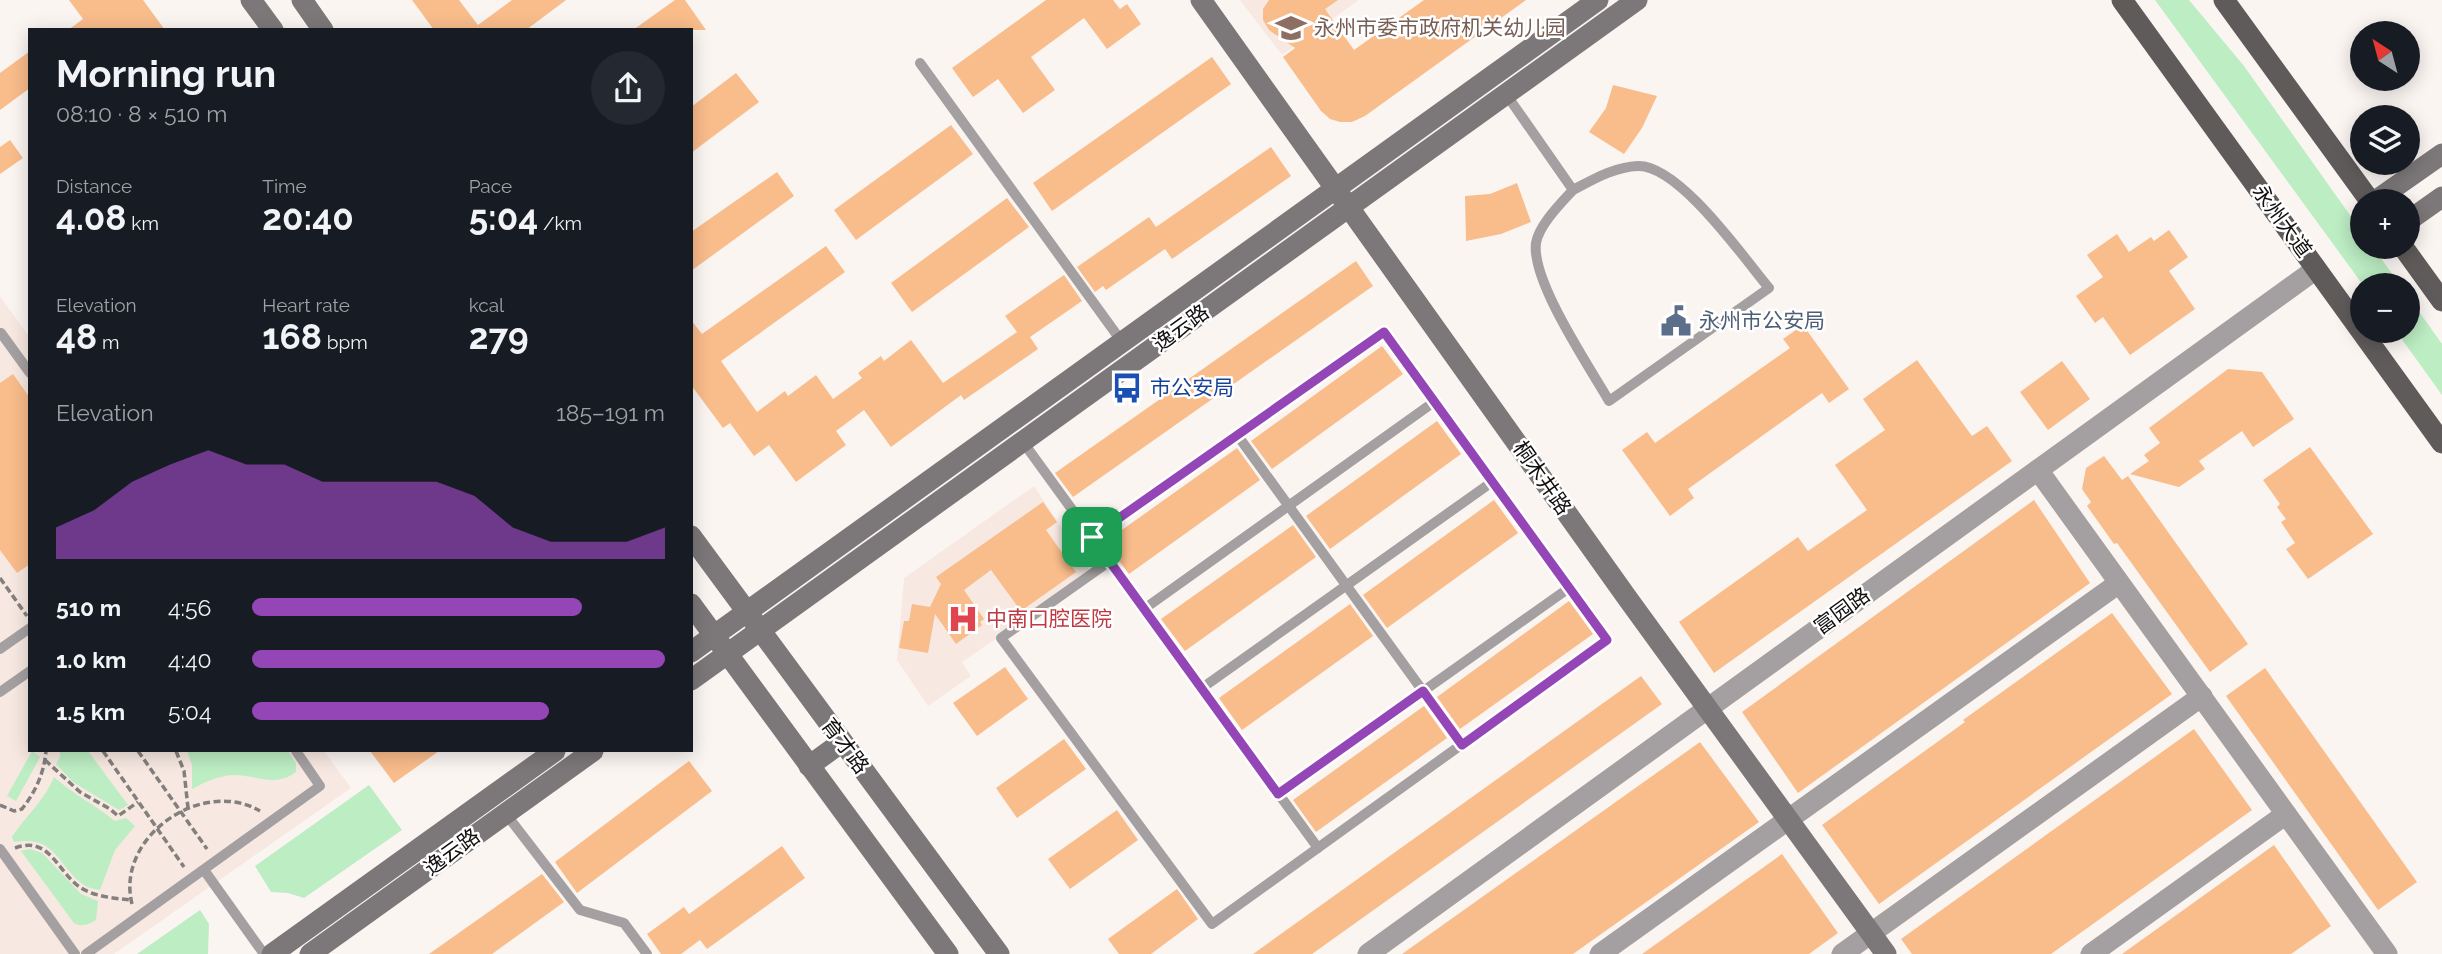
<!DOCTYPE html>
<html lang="en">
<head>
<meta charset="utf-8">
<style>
  body { margin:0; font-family:Raleway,"Noto Sans SC",sans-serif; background:#242831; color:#f1f3f6; height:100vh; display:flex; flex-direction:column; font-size:26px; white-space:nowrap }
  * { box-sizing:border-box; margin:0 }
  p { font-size:23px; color:#9ea1a6 }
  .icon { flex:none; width:38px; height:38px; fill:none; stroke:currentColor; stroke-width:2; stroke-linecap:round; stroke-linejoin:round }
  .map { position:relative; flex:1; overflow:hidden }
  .sheet { position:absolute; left:28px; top:28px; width:665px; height:724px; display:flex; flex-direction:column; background:#171b24; border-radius:0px; box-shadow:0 4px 18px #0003 }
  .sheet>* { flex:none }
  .needle { width:46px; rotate:324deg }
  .fabs { position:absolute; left:2350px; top:21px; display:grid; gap:14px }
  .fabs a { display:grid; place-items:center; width:70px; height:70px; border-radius:50%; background:#171b24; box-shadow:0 4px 18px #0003; font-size:35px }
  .pin { position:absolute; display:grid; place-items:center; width:60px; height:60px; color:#fff; margin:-30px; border-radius:14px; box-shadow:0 4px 10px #0006 }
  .round { display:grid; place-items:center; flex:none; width:74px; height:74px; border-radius:37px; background:#242831 }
  .overview { display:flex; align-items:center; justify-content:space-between; height:119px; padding:0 28px }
  h1 { font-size:38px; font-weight:700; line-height:52px }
  .stats { display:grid; grid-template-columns:repeat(3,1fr); gap:10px; height:119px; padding:7px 28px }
  .stats div { display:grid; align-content:center }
  .stats b { font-size:35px; font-weight:700 }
  .stats small { font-size:19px; font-weight:400 }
  .stats p { font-size:19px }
  .chart { height:196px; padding:14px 28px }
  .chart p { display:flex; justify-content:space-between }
  .chart svg { width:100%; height:126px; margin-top:7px; fill:#9446b7; opacity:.7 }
  ul { padding:0 28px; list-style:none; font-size:23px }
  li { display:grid; grid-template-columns:112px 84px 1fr; align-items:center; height:52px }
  li i { height:18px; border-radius:9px; background:#9446b7 }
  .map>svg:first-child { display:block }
  .built { fill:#f7e9e1 }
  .green { fill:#bcedc3 }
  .building { fill:#f9bc8b }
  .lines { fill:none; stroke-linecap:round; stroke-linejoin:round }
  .path { stroke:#837f7d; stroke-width:3.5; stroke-dasharray:7 3.5; stroke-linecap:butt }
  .lane { stroke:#a4a0a1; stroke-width:10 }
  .street { stroke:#a4a0a1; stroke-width:21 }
  .secondary { stroke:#7c7778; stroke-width:21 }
  .primary { stroke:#605b5b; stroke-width:21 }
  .route-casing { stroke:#fff; stroke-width:14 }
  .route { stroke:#9446b7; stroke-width:9 }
  .labels { text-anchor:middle; stroke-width:5; stroke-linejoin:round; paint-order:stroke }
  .education-label { font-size:21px; fill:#785e54; stroke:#fff; text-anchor:start }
  .street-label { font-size:21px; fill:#12100f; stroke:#fff }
  .service-label { font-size:21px; fill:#4e5e75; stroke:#fff; text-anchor:start }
  .transit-label { font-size:21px; fill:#164399; stroke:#fff; text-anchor:start }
  .health-label { font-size:21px; fill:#be3a42; stroke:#fff; text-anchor:start }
</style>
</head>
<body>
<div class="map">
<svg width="2442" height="954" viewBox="0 0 2442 954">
  <rect width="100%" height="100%" fill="#fbf5f2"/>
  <g class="built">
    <polygon points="1240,0 1359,0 1282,55"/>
    <polygon points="0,296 30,338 30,751 324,751 351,788 114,954 0,954"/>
    <polygon points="1034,486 1092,574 962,662 971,676 928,706 897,660 904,578"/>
  </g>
  <g class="green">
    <polygon points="2155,0 2189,0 2244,66 2362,232 2362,247 2373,247 2400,285 2363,285"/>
    <polygon points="2408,296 2442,344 2442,395 2396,331 2408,331"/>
    <polygon points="32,751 40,757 16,801 7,796"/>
    <polygon points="60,751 88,751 128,805 119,810 73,782 56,764 60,757"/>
    <path d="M187 751H288L296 763V772C275 788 257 775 233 775 217 776 205 782 192 789V765Z"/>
    <path d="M54 777C73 794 95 805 115 821L126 818 135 826 115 850 100 890C95 889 88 888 84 885 56 865 57 835 14 842L12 837C27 814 43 803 54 777Z"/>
    <polygon points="369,785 402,830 304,898 288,893 271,892 255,866"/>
    <path d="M30 849 42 853 81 894 98 901 96 920C89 924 82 928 74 923L21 851Z"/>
    <polygon points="200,910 209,924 208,954 137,954"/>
  </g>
  <g class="building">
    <polygon points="69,0 143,0 165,30 68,30 83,19"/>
    <polygon points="412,0 459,0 478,25 512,0 566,0 526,30 434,30"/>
    <polygon points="675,0 685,0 706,30 633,30"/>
    <polygon points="1046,0 1113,0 1120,9 1127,4 1141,24 1107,49 1084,18 1031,57 1055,90 1023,113 998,79 973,97 952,68"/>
    <polygon points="1269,0 1338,0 1325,9 1354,50 1424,0 1526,0 1365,116 1352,122 1340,122 1330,119 1321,111 1283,57 1295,48 1269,30 1263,20 1263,9"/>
    <polygon points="30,51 30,88 0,110 0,73"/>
    <polygon points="1212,57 1231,84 1052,211 1033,183"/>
    <polygon points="736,73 759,102 691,153 691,107"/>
    <polygon points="1613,85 1657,96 1642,128 1624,154 1589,132 1606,108"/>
    <polygon points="951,125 973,154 856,240 834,210"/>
    <polygon points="10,140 23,158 0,174 0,147"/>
    <polygon points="1271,147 1291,176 1172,259 1165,249 1106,290 1103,286 1095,292 1077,267 1149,217 1156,227"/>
    <polygon points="777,172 794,196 691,271 691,232"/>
    <polygon points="1517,183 1531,222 1501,234 1466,241 1465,196 1490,194"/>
    <polygon points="1007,198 1029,227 912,312 891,283"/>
    <polygon points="2169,230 2188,257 2169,271 2195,309 2130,355 2103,317 2095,323 2076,296 2103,277 2087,255 2117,234 2129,252 2151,237 2154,241"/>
    <polygon points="826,246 845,272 721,361 757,412 785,391 788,396 816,375 833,399 862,378 858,373 881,356 884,361 911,340 943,383 1017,332 1005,316 1064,275 1082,301 1030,337 1038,349 964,400 961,395 891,447 864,410 836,431 846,445 796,482 769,445 754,456 730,423 723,428 691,385 691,320 702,334"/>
    <polygon points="1356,261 1373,286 1073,497 1055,473"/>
    <polygon points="1803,325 1849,389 1829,403 1822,393 1688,489 1694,498 1670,516 1622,450 1647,432 1655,443 1790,348 1783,339"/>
    <polygon points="1382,346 1403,374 1272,469 1251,441"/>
    <polygon points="1917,360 1972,436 1987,426 2012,461 1714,673 1679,622 1798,537 1808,551 1867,510 1835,465 1885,430 1863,399"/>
    <polygon points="2062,361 2090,399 2048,430 2020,392"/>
    <polygon points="2228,369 2262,372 2294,419 2253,447 2242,431 2199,461 2205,469 2179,487 2130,474 2149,461 2144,455 2160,443 2149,428"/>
    <polygon points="13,374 30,398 30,564 17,573 0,550 0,383"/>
    <polygon points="1437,421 1461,454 1330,549 1306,516"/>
    <polygon points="2310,447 2373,534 2308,579 2286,549 2295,543 2281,522 2286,519 2277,507 2280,504 2263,480"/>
    <polygon points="1237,448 1260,480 1129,574 1105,542"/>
    <polygon points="2104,456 2122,480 2128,476 2248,644 2210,672 2117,543 2114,544 2087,506 2091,502 2082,489 2086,468"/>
    <polygon points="1494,500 1518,533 1387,628 1363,595"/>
    <polygon points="2034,500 2090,583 1798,793 1742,712"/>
    <polygon points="1043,502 1057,522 1046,530 1076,572 1021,611 991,570 964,590 984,619 980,622 982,625 956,644 935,614 928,653 899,648 904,621 909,621 912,604 930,607 941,584 936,577"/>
    <polygon points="1293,525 1316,557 1185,651 1161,619"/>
    <polygon points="1569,601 1593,634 1460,729 1437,697"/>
    <polygon points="1350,604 1373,636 1242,730 1219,698"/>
    <polygon points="2112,613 2172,694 1879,904 1822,825 1965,722 1963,720"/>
    <polygon points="1005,667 1028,699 977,736 953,703"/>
    <polygon points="2265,668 2417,882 2378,910 2226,696"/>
    <polygon points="1641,676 1662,704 1312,954 1253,954"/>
    <polygon points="1424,706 1447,738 1316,832 1293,800"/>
    <polygon points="2194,729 2252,810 2051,954 1912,954 1901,939"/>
    <polygon points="1064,739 1086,769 1017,818 996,788"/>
    <polygon points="1700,742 1759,822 1573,954 1402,954"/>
    <polygon points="370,751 439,751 394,783"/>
    <polygon points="689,761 712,791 577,893 555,862"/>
    <polygon points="1117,810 1138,840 1070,889 1048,859"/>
    <polygon points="2274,845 2331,926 2291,954 2122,954"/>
    <polygon points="782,846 805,878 707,949 700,940 681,954 661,954 647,934 684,907 689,914"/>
    <polygon points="1782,854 1838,933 1809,954 1642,954"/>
    <polygon points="542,874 564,902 492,954 429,954"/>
    <polygon points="1177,889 1198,919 1151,954 1119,954 1108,939"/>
  </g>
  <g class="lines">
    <g class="path">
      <polyline points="0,578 27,616"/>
      <polyline points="103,751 184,867"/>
      <polyline points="138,751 207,849"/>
      <polyline points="176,751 184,771 188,808"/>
      <polyline points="45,760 80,792 110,809 118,816 138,802"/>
      <path d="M0 805 14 811 22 809C36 791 44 773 46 751"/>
      <path d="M15 848C50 835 57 872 81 888 96 897 114 898 130 900"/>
      <path d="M132 904C115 837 202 777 260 811"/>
    </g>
    <g class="lane">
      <polyline points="920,63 1122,342"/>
      <path d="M1506 94 1573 190C1561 203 1539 225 1536 243 1531 281 1589 366 1609 401L1769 288C1743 257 1679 165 1638 166 1614 167 1594 179 1573 190"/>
      <polyline points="0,334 1,333 30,373"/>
      <polyline points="1238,436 1462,745"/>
      <polyline points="1023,442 1318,848"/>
      <polyline points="1092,537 1384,332 1607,640 1212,924 1001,638 1110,561"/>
      <polyline points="1144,609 1434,402"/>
      <polyline points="0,649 30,628"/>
      <polyline points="1202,688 1492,482"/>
      <polyline points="0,692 30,671"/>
      <polyline points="1278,794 1569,588"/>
      <polyline points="506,814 580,910 624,923 647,954"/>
      <polyline points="0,849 75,954"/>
      <polyline points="204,870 264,954"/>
      <polyline points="86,954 320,786 296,751"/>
    </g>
    <g class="street">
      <polyline points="2038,470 2387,954"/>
      <polyline points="1368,954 2316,269"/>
      <polyline points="1600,954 2119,583"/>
      <polyline points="1842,954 2202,696"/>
      <polyline points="2091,954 2286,814"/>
    </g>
    <g class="secondary">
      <polyline points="251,0 273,30"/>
      <polyline points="302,0 323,30"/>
      <polyline points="1201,0 1628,599 1886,954"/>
      <polyline points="2375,201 2442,154"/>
      <polyline points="2408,221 2442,197"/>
      <polyline points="691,536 999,954"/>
      <polyline points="691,604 948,954"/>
      <polyline points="691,652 1598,0"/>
      <polyline points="691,680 1637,0"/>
      <polyline points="809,766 842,742"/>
      <polyline points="272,954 555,751"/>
      <polyline points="310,954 593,751"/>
    </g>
    <g class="primary">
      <polyline points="2122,0 2442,443"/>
      <polyline points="2224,0 2370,201"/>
      <polyline points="2403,247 2442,301"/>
    </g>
  </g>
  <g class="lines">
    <g class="route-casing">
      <polygon id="route" points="1384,332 1607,640 1462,745 1423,691 1278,794 1092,537"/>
    </g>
    <use href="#route" class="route"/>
  </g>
  <defs>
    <g id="school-bare" transform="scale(2.415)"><path d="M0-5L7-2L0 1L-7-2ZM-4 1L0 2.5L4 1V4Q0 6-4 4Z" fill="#8d6e63" stroke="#fff" stroke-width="2.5" paint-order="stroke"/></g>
    <g id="civic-bare" transform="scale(2.415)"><path d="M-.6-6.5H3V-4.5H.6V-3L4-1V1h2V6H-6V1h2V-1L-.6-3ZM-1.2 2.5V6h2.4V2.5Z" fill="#5c6f8a" stroke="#fff" stroke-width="2.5" paint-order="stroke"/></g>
    <g id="bus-bare" transform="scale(2.415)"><path d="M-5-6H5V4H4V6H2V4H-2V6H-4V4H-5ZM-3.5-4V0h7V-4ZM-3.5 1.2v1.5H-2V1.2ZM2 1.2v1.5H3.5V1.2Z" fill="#1a4fb4" stroke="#fff" stroke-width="2.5" paint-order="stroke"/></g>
    <g id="hospital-bare" transform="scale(2.415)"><path d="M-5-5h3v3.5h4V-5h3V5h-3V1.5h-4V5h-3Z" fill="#e0444e" stroke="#fff" stroke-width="2.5" paint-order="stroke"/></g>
  </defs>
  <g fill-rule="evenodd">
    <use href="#school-bare" x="1291" y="28"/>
    <use href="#civic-bare" x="1676" y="321"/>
    <use href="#bus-bare" x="1127" y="388"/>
    <use href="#hospital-bare" x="963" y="619"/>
  </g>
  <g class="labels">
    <g class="education-label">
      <text x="1314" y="35">永州市委市政府机关幼儿园</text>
    </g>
    <g class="street-label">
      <text transform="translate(2282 221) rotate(54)" y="7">永州大道</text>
      <text transform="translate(1181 328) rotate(-36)" y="7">逸云路</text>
      <text transform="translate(1542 478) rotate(55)" y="7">桐木井路</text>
      <text transform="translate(1842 611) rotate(-36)" y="7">富园路</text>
      <text transform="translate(845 746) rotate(53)" y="7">育才路</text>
      <text transform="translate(452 852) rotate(-36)" y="7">逸云路</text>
    </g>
    <g class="service-label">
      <text x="1699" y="328">永州市公安局</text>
    </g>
    <g class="transit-label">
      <text x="1150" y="395">市公安局</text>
    </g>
    <g class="health-label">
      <text x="986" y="626">中南口腔医院</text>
    </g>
  </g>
</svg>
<div class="fabs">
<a><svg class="needle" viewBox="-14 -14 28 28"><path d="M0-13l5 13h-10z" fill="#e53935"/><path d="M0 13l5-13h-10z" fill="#9ea1a6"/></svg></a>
<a><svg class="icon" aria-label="layers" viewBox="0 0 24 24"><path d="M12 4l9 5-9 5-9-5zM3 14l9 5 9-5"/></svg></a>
<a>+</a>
<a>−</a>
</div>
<div class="pin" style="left:1092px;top:537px;background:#1e9e55"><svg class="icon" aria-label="arrive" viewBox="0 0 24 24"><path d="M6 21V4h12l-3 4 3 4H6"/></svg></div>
<section class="sheet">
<div class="overview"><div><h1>Morning run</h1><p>08:10 · 8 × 510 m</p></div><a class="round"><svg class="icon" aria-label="share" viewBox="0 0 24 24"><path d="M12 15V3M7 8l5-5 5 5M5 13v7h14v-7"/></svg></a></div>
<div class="stats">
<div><p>Distance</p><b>4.08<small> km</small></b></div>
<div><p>Time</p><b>20:40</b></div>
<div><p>Pace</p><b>5:04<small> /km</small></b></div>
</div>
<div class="stats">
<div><p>Elevation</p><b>48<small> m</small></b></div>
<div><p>Heart rate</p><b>168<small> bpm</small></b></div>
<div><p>kcal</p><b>279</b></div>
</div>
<div class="chart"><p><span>Elevation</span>185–191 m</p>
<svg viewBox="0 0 160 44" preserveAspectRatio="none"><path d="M0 44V33L10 27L20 17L30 11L40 6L50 11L60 11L70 17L80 17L90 17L100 17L110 22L120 33L130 38L140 38L150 38L160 33V44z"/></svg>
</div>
<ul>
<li><b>510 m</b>4:56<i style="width:80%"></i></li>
<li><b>1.0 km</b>4:40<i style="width:100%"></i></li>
<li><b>1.5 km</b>5:04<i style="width:72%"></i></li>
</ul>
</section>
</div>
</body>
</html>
